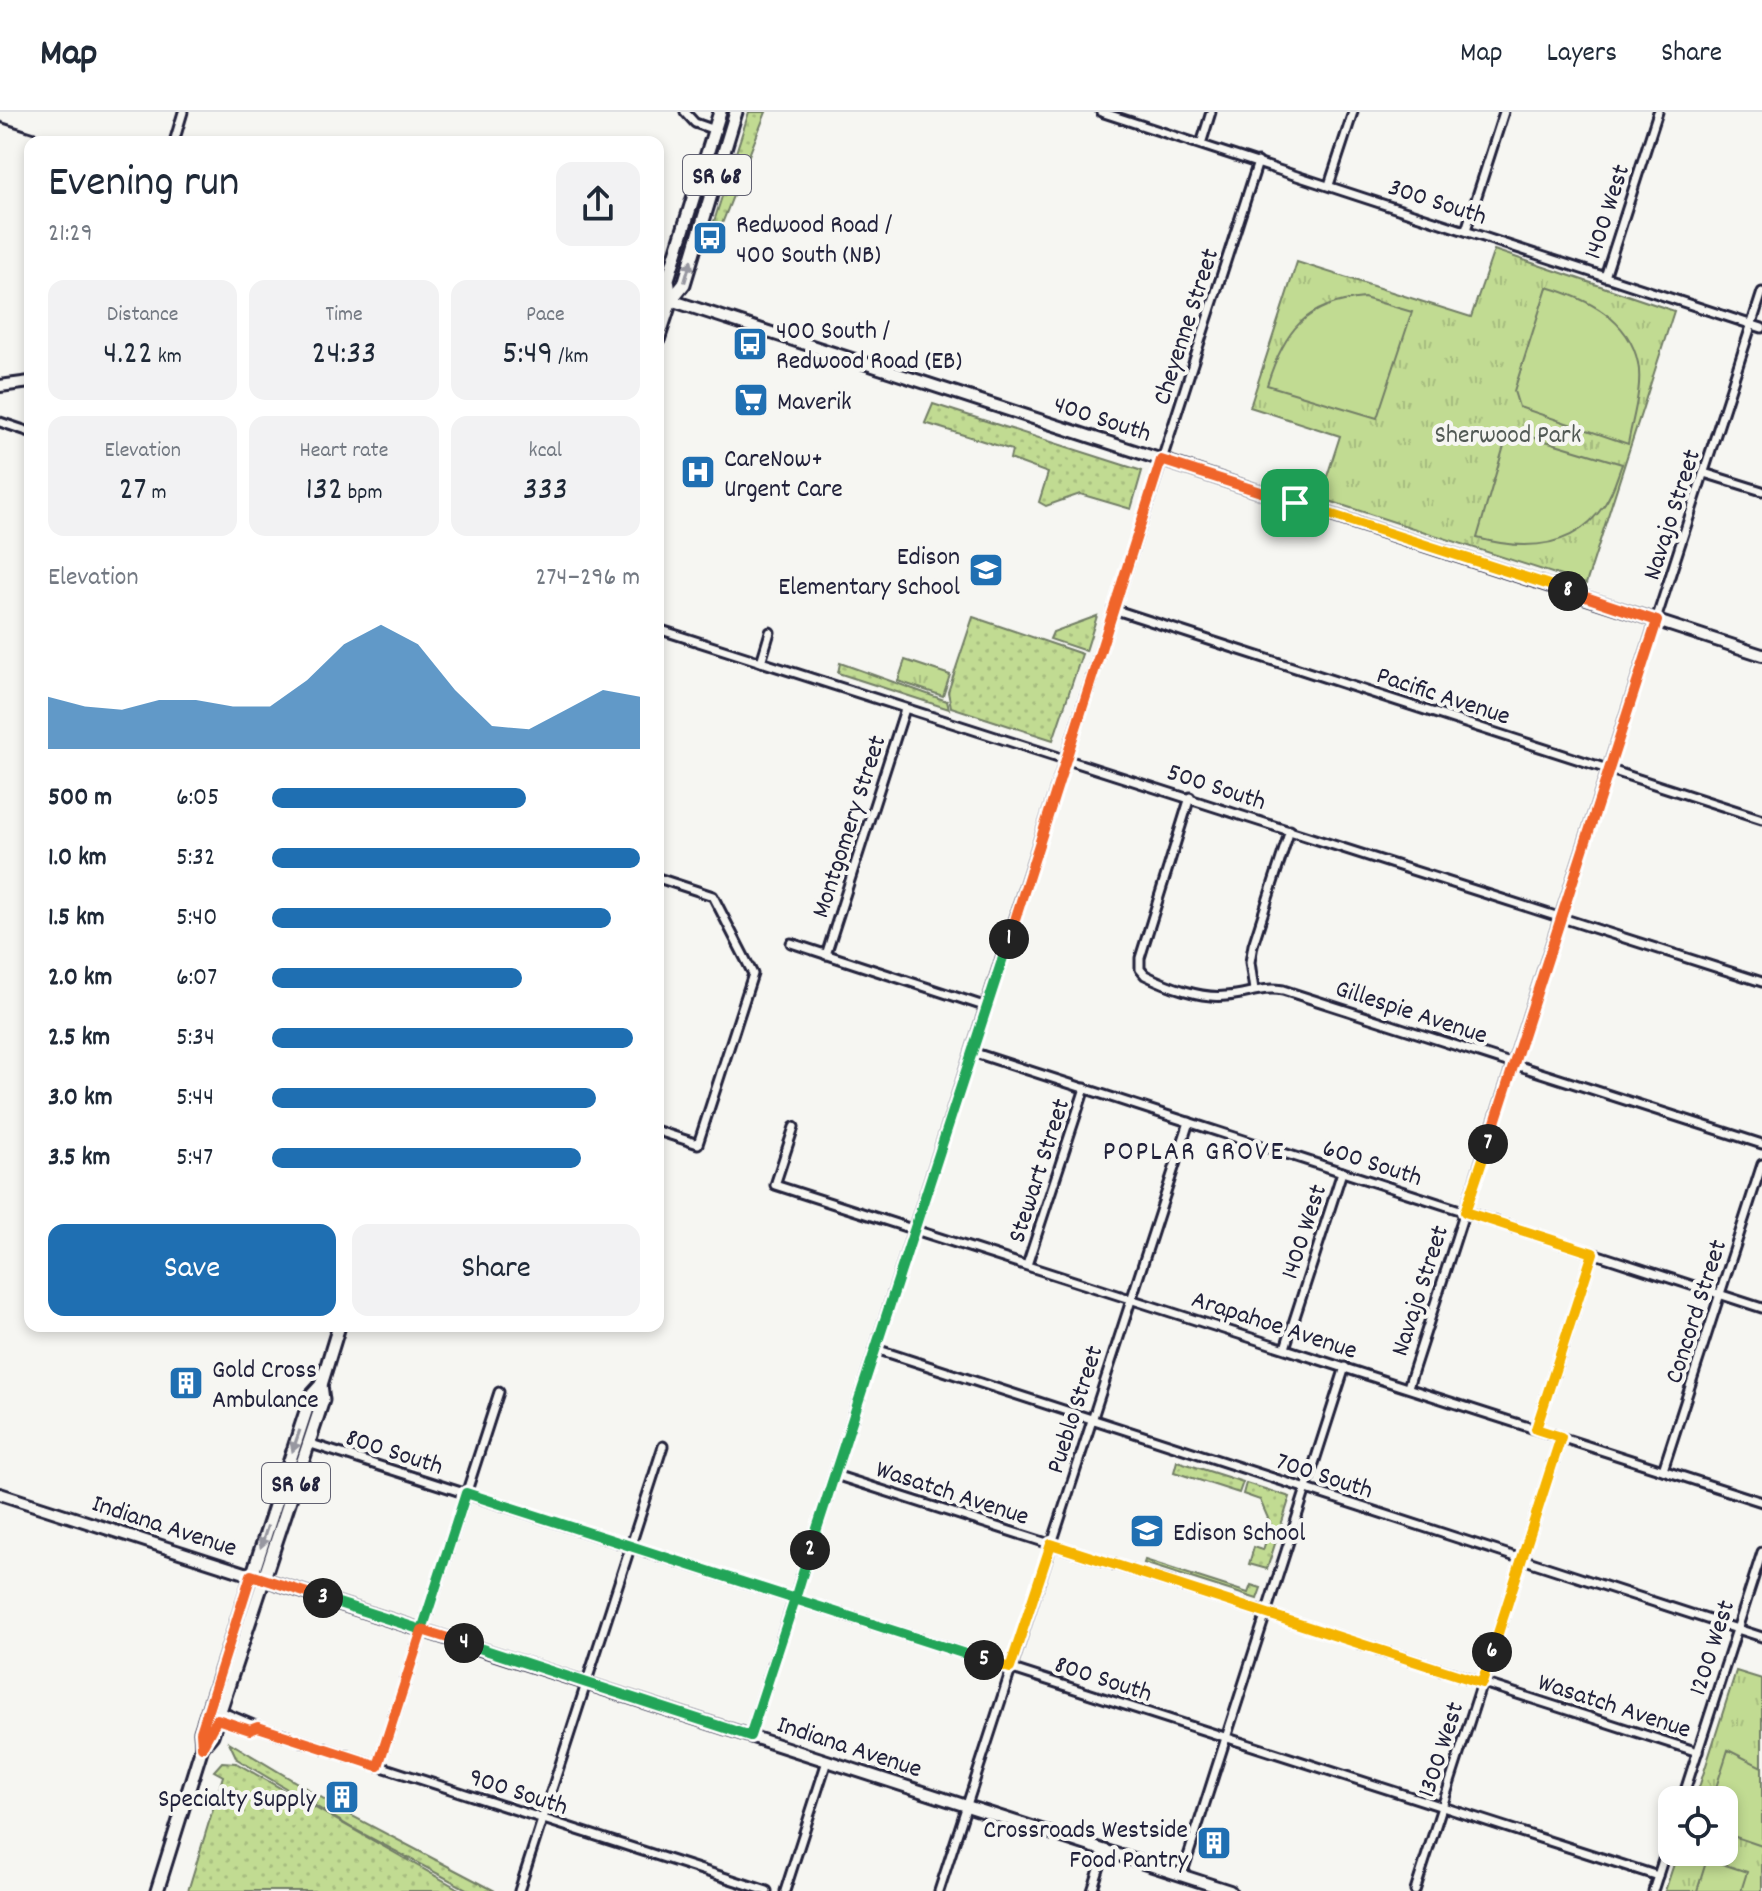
<!DOCTYPE html>
<html lang="en">
<head>
<meta charset="utf-8">
<style>
  body { margin:0; font-family:Dekko,sans-serif; background:#f2f2f3; color:#1f2937; height:100vh; display:flex; flex-direction:column; font-size:30px; white-space:nowrap }
  * { box-sizing:border-box; margin:0 }
  p { font-size:26px; color:#747a83 }
  .icon { flex:none; width:44px; height:44px; fill:none; stroke:currentColor; stroke-width:2; stroke-linecap:round; stroke-linejoin:round }
  .map { position:relative; flex:1; overflow:hidden }
  .side { position:absolute; left:24px; top:24px; width:640px; height:1196px; display:flex; flex-direction:column; background:#fff; border-radius:16px; box-shadow:0 4px 12px #0003 }
  .side>* { flex:none }
  .controls { position:absolute; left:1658px; top:1674px; display:grid; gap:16px }
  .controls a { display:grid; place-items:center; width:80px; height:80px; border-radius:16px; background:#fff; box-shadow:0 4px 12px #0003; font-size:40px }
  .pin { position:absolute; display:grid; place-items:center; width:68px; height:68px; color:#fff; margin:-34px; border-radius:16px; box-shadow:0 4px 12px #0006 }
  .km { position:absolute; width:40px; height:40px; margin:-20px; border-radius:50%; background:#222; color:#fff; font-size:22px; line-height:40px; text-align:center }
  .round { display:grid; place-items:center; flex:none; width:84px; height:84px; border-radius:16px; background:#f2f2f3 }
  .overview { display:flex; align-items:center; justify-content:space-between; height:136px; padding:0 24px }
  h1 { font-size:44px; font-weight:600; line-height:60px }
  .figures { display:grid; grid-template-columns:repeat(3,1fr); gap:12px; height:136px; padding:8px 24px }
  .figures div { display:grid; align-content:center; border-radius:16px; background:#f2f2f3; text-align:center }
  .figures b { font-size:34px; font-weight:600 }
  .figures small { font-size:22px; font-weight:400 }
  .figures p { font-size:22px }
  .chart { height:224px; padding:16px 24px }
  .chart p { display:flex; justify-content:space-between }
  .chart svg { width:100%; height:144px; margin-top:8px; fill:#1f6fb2; opacity:.7 }
  .primary-button { display:flex; gap:16px; margin-top:auto; padding:16px 24px }
  .primary-button a { flex:1; height:92px; border-radius:16px; background:#1f6fb2; color:#fff; font-size:32px; font-weight:600; line-height:92px; text-align:center }
  .primary-button a+a { background:#f2f2f3; color:#1f2937 }
  ul { padding:0 24px; list-style:none; font-size:26px }
  li { display:grid; grid-template-columns:128px 96px 1fr; align-items:center; height:60px }
  li i { height:20px; border-radius:10px; background:#1f6fb2 }
  header { display:flex; align-items:center; gap:48px; box-sizing:border-box; height:112px; padding:0 40px; background:#fff; border-bottom:2px solid #e0e1e3 }
  header strong { font-size:38px }
  nav { display:flex; gap:44px; margin-inline-start:auto; font-size:28px }
  .map>svg:first-child { display:block }
  .grass { fill:url(#grass-dots); stroke:#727e66; stroke-width:2 }
  .park { fill:url(#park-tufts); stroke:#727e66; stroke-width:2 }
  .garden { fill:#c1db92; stroke:#727e66; stroke-width:2 }
  .lines { fill:none; stroke-linecap:round; stroke-linejoin:round }
  .street-casing { stroke:#22223b; stroke-width:13 }
  .secondary-casing { stroke:#22223b; stroke-width:16 }
  .primary-casing { stroke:#22223b; stroke-width:17 }
  .street { stroke:#f6f6f2; stroke-width:7 }
  .secondary { stroke:#f6f6f2; stroke-width:10 }
  .primary { stroke:#f6f6f2; stroke-width:11 }
  .rail { stroke:#22223b; stroke-width:3 }
  .oneway { fill:#9797a0 }
  .split-1-casing { stroke:#fff; stroke-width:16 }
  .split-2-casing { stroke:#fff; stroke-width:16 }
  .split-3-casing { stroke:#fff; stroke-width:16 }
  .split-4-casing { stroke:#fff; stroke-width:16 }
  .split-5-casing { stroke:#fff; stroke-width:16 }
  .split-6-casing { stroke:#fff; stroke-width:16 }
  .split-7-casing { stroke:#fff; stroke-width:16 }
  .split-8-casing { stroke:#fff; stroke-width:16 }
  .split-9-casing { stroke:#fff; stroke-width:16 }
  .split-1 { stroke:#f0652b; stroke-width:10 }
  .split-2 { stroke:#22a559; stroke-width:10 }
  .split-3 { stroke:#22a559; stroke-width:10 }
  .split-4 { stroke:#f0652b; stroke-width:10 }
  .split-5 { stroke:#22a559; stroke-width:10 }
  .split-6 { stroke:#f5b400; stroke-width:10 }
  .split-7 { stroke:#f5b400; stroke-width:10 }
  .split-8 { stroke:#f0652b; stroke-width:10 }
  .split-9 { stroke:#f5b400; stroke-width:10 }
  .labels { text-anchor:middle; stroke-width:8; stroke-linejoin:round; paint-order:stroke }
  .shield { fill:#f6f6f2; stroke:#626272; stroke-width:2 }
  .shield-label { font-size:24px; font-weight:bold; fill:#22223b }
  .street-label { font-size:26px; fill:#22223b; stroke:#f6f6f2 }
  .poi-label { font-size:26px; fill:#22223b; stroke:#f6f6f2; text-anchor:start }
  .park-label { font-size:26px; fill:#525a55; stroke:#f6f6f2 }
  .neighbourhood-label { font-size:28px; letter-spacing:2px; fill:#22223b; stroke:#f6f6f2 }
</style>
</head>
<body>
<header>
<strong>Map</strong>
<nav><a>Map</a><a>Layers</a><a>Share</a></nav>
</header>
<div class="map">
<svg width="1762" height="1779" viewBox="0 0 1762 1779">
  <defs>
    <pattern id="grass-dots" width="8" height="8" patternUnits="userSpaceOnUse" patternTransform="scale(2)"><rect width="8" height="8" fill="#c1db92"/><path d="M2 2h.1M6 6h.1" fill="none" stroke="#a6bc7f" stroke-width="1.8" stroke-linecap="round"/></pattern>
    <pattern id="park-tufts" width="24" height="20" patternUnits="userSpaceOnUse" patternTransform="scale(2)"><rect width="24" height="20" fill="#c1db92"/><path d="M3 7l-1-3M5 7V3M7 7l1-3M15 17l-1-3M17 17v-4M19 17l1-3" fill="none" stroke="#a6bc7f"/></pattern>
  </defs>
  <rect width="100%" height="100%" fill="#f6f6f2"/>
  <filter id="ink" filterUnits="userSpaceOnUse"><feTurbulence type="fractalNoise" baseFrequency=".0125" numOctaves="2"/><feDisplacementMap in="SourceGraphic" scale="16" xChannelSelector="R" yChannelSelector="G"/><feConvolveMatrix kernelMatrix="1 2 1 2 8 2 1 2 1" color-interpolation-filters="sRGB"/></filter>
  <g filter="url(#ink)">
    <g class="grass">
      <polygon points="749,0 766,0 716,127 709,125"/>
      <polygon points="933,292 1142,359 1131,397 1080,382 1046,394 1039,390 1048,361 1010,347 1012,338 925,311"/>
      <polygon points="1097,504 1086,539 1050,527 1053,520"/>
      <polygon points="973,505 1082,542 1053,628 951,595 948,580"/>
      <polygon points="840,551 947,589 949,597 838,561"/>
      <polygon points="1177,1349 1243,1370 1239,1381 1174,1360"/>
      <polygon points="1246,1371 1290,1385 1267,1457 1249,1452 1254,1435 1263,1438 1271,1413 1260,1388 1243,1382"/>
      <polygon points="1145,1448 1248,1481 1251,1473 1261,1476 1257,1487 1144,1451"/>
      <polygon points="229,1630 354,1705 495,1779 470,1779 352,1716 237,1647"/>
      <polygon points="222,1650 236,1651 462,1779 188,1779 223,1664 214,1659"/>
    </g>
    <g class="park">
      <polygon points="1494,138 1674,199 1586,472 1320,386 1340,324 1250,295 1297,150 1471,205"/>
      <polygon points="905,548 950,563 943,584 898,569"/>
      <polygon points="1736,1559 1762,1567 1762,1779 1665,1779 1678,1740 1724,1740 1724,1688 1695,1688"/>
    </g>
    <g class="garden">
      <path d="M1547 175C1585 186 1629 206 1638 251 1643 275 1632 308 1628 332L1519 295 1514 279Z"/>
      <path d="M1364 186 1412 200 1377 306 1267 273C1284 219 1305 191 1364 186Z"/>
      <path d="M1512 319 1622 352C1617 365 1613 381 1605 392 1574 438 1525 439 1477 426L1506 327Z"/>
      <polygon points="1728,1638 1762,1655 1762,1734 1724,1721 1724,1688 1712,1688"/>
      <polygon points="1707,1747 1747,1760 1741,1779 1697,1779"/>
    </g>
    <g class="lines">
      <g class="street-casing">
        <g id="street">
          <polyline points="685,0 695,11 715,18"/>
          <polyline points="1101,0 1762,216"/>
          <polyline points="174,30 183,0"/>
          <polyline points="1201,32 1211,0"/>
          <polyline points="1329,73 1353,0"/>
          <polyline points="1466,118 1504,0"/>
          <polyline points="1605,165 1658,0"/>
          <polyline points="0,310 30,320"/>
          <polyline points="1704,361 1762,379"/>
          <polyline points="1113,497 1762,707"/>
          <polyline points="658,517 1762,870"/>
          <polyline points="761,550 770,520"/>
          <path d="M1190 685 1140 846V857L1145 863C1167 874 1201 887 1226 884 1247 883 1262 874 1283 878L1762 1032"/>
          <polyline points="658,766 713,784 753,862 698,1032 658,1019"/>
          <polyline points="791,831 987,895"/>
          <polyline points="826,843 905,597"/>
          <polyline points="1254,878 1250,850 1253,833 1290,718"/>
          <polyline points="972,940 1762,1196"/>
          <polyline points="794,1015 775,1073 1762,1390"/>
          <polyline points="1027,1153 1085,976"/>
          <polyline points="1285,1236 1342,1060"/>
          <polyline points="876,1237 1762,1525"/>
          <polyline points="1408,1275 1762,180"/>
          <polyline points="1536,1317 1593,1141"/>
          <polyline points="308,1331 1658,1764"/>
          <polyline points="1663,1358 1762,1052"/>
          <polyline points="835,1363 1698,1640"/>
          <polyline points="220,1599 258,1615 767,1779"/>
          <polyline points="217,1607 250,1618 258,1615"/>
          <polyline points="750,1624 1258,50"/>
          <polyline points="378,1654 499,1280"/>
          <polyline points="1682,1688 1762,1440"/>
          <polyline points="1182,1763 1345,1255"/>
          <polyline points="519,1779 663,1334"/>
          <polyline points="785,1779 827,1649"/>
          <polyline points="939,1779 1189,1010"/>
          <polyline points="1092,1779 1105,1739"/>
          <polyline points="1415,1779 1561,1325"/>
          <polyline points="1653,1779 1672,1720"/>
        </g>
      </g>
      <g class="secondary-casing">
        <g id="secondary">
          <polyline points="658,184 1762,543"/>
          <polyline points="0,274 30,270"/>
          <polyline points="0,1382 1230,1779"/>
        </g>
      </g>
      <g class="primary-casing">
        <g id="primary">
          <polyline points="671,188 668,167 720,0"/>
          <polyline points="658,228 671,188 684,172 736,0"/>
          <polyline points="202,1635 201,1620 311,1284 321,1273"/>
          <polyline points="157,1779 202,1635 212,1623 323,1288 321,1273 339,1214"/>
        </g>
      </g>
      <use href="#street" class="street"/>
      <use href="#secondary" class="secondary"/>
      <use href="#primary" class="primary"/>
      <polyline class="rail" points="0,10 63,30"/>
    </g>
    <defs><path id="oneway-solid" d="M-6-.8H1V-3.2L6.5 0L1 3.2V.8H-6Z" transform="scale(2)"/></defs>
    <g class="oneway">
      <use href="#oneway-solid" transform="translate(688 159) rotate(-73)"/>
      <use href="#oneway-solid" transform="translate(296 1329) rotate(109)"/>
      <use href="#oneway-solid" transform="translate(264 1425) rotate(108)"/>
    </g>
  </g>
  <g class="lines" filter="url(#ink)">
    <g class="split-1-casing">
      <polyline id="split-1" points="1009,827 1161,348 1295,391"/>
    </g>
    <g class="split-2-casing">
      <polyline id="split-2" points="810,1438 1009,827"/>
    </g>
    <g class="split-3-casing">
      <polyline id="split-3" points="323,1486 422,1518 466,1381 795,1487 810,1438"/>
    </g>
    <g class="split-4-casing">
      <polyline id="split-4" points="323,1486 251,1463 201,1620 202,1635 217,1607 250,1618 258,1615 378,1654 422,1518 464,1531"/>
    </g>
    <g class="split-5-casing">
      <polyline id="split-5" points="464,1531 750,1624 795,1487 984,1548"/>
    </g>
    <g class="split-6-casing">
      <polyline id="split-6" points="984,1548 1010,1556 1051,1432 1482,1571 1492,1540"/>
    </g>
    <g class="split-7-casing">
      <polyline id="split-7" points="1488,1032 1465,1100 1593,1141 1536,1317 1561,1325 1492,1540"/>
    </g>
    <g class="split-8-casing">
      <polyline id="split-8" points="1488,1032 1657,509 1568,479"/>
    </g>
    <g class="split-9-casing">
      <polyline id="split-9" points="1295,391 1568,479"/>
    </g>
    <use href="#split-1" class="split-1"/>
    <use href="#split-2" class="split-2"/>
    <use href="#split-3" class="split-3"/>
    <use href="#split-4" class="split-4"/>
    <use href="#split-5" class="split-5"/>
    <use href="#split-6" class="split-6"/>
    <use href="#split-7" class="split-7"/>
    <use href="#split-8" class="split-8"/>
    <use href="#split-9" class="split-9"/>
  </g>
  <defs>
    <g id="bus-square" transform="scale(1.8)"><rect x="-9" y="-9" width="18" height="18" rx="4" fill="#1f6fb2" stroke="#f6f6f2"/><path d="M-5-6H5V4H4V6H2V4H-2V6H-4V4H-5ZM-3.5-4V0h7V-4ZM-3.5 1.2v1.5H-2V1.2ZM2 1.2v1.5H3.5V1.2Z" fill="#fff"/></g>
    <g id="supermarket-square" transform="scale(1.8)"><rect x="-9" y="-9" width="18" height="18" rx="4" fill="#1f6fb2" stroke="#f6f6f2"/><path d="M-6-5.5h2.5l.6 2H6L4.5 2H-2.5L-4.4-4H-6ZM-1.5 3.2a1.3 1.3 0 1 0 .1 0ZM3 3.2a1.3 1.3 0 1 0 .1 0Z" fill="#fff"/></g>
    <g id="hospital-square" transform="scale(1.8)"><rect x="-9" y="-9" width="18" height="18" rx="4" fill="#1f6fb2" stroke="#f6f6f2"/><path d="M-5-5h3v3.5h4V-5h3V5h-3V1.5h-4V5h-3Z" fill="#fff"/></g>
    <g id="school-square" transform="scale(1.8)"><rect x="-9" y="-9" width="18" height="18" rx="4" fill="#1f6fb2" stroke="#f6f6f2"/><path d="M0-5L7-2L0 1L-7-2ZM-4 1L0 2.5L4 1V4Q0 6-4 4Z" fill="#fff"/></g>
    <g id="building-square" transform="scale(1.8)"><rect x="-9" y="-9" width="18" height="18" rx="4" fill="#1f6fb2" stroke="#f6f6f2"/><path d="M-4-6H4V6H1V3H-1V6H-4ZM-2.5-4.3h1.7v1.8h-1.7ZM.8-4.3h1.7v1.8H.8ZM-2.5-1h1.7V.8h-1.7ZM.8-1h1.7V.8H.8Z" fill="#fff"/></g>
  </defs>
  <g fill-rule="evenodd">
    <use href="#bus-square" x="710" y="126"/>
    <use href="#bus-square" x="750" y="232"/>
    <use href="#supermarket-square" x="751" y="288"/>
    <use href="#hospital-square" x="698" y="360"/>
    <use href="#school-square" x="986" y="458"/>
    <use href="#building-square" x="186" y="1271"/>
    <use href="#school-square" x="1147" y="1419"/>
    <use href="#building-square" x="342" y="1685"/>
    <use href="#building-square" x="1214" y="1731"/>
  </g>
  <g class="labels">
    <g class="shield">
      <rect x="683" y="43" width="68" height="40" rx="6"/>
      <rect x="262" y="1351" width="68" height="40" rx="6"/>
    </g>
    <g class="shield-label">
      <text x="717" y="71">SR 68</text>
      <text x="296" y="1379">SR 68</text>
    </g>
    <g class="street-label">
      <text transform="translate(1438 88) rotate(18)" y="9">300 South</text>
      <text transform="translate(1605 99) rotate(-72)" y="9">1400 West</text>
      <text transform="translate(1184 214) rotate(-72)" y="9">Cheyenne Street</text>
      <text transform="translate(1103 305) rotate(18)" y="9">400 South</text>
      <text transform="translate(1670 402) rotate(-72)" y="9">Navajo Street</text>
      <text transform="translate(1444 582) rotate(18)" y="9">Pacific Avenue</text>
      <text transform="translate(1217 673) rotate(18)" y="9">500 South</text>
      <text transform="translate(847 714) rotate(-72)" y="9">Montgomery Street</text>
      <text transform="translate(1412 898) rotate(18)" y="9">Gillespie Avenue</text>
      <text transform="translate(1373 1049) rotate(18)" y="9">600 South</text>
      <text transform="translate(1037 1058) rotate(-72)" y="9">Stewart Street</text>
      <text transform="translate(1302 1119) rotate(-72)" y="9">1400 West</text>
      <text transform="translate(1418 1178) rotate(-72)" y="9">Navajo Street</text>
      <text transform="translate(1694 1199) rotate(-72)" y="9">Concord Street</text>
      <text transform="translate(1275 1211) rotate(18)" y="9">Arapahoe Avenue</text>
      <text transform="translate(1073 1297) rotate(-72)" y="9">Pueblo Street</text>
      <text transform="translate(395 1338) rotate(18)" y="9">800 South</text>
      <text transform="translate(1325 1362) rotate(18)" y="9">700 South</text>
      <text transform="translate(953 1379) rotate(18)" y="9">Wasatch Avenue</text>
      <text transform="translate(165 1412) rotate(18)" y="9">Indiana Avenue</text>
      <text transform="translate(1710 1535) rotate(-72)" y="9">1200 West</text>
      <text transform="translate(1104 1565) rotate(18)" y="9">800 South</text>
      <text transform="translate(1615 1592) rotate(18)" y="9">Wasatch Avenue</text>
      <text transform="translate(850 1633) rotate(18)" y="9">Indiana Avenue</text>
      <text transform="translate(1439 1637) rotate(-72)" y="9">1300 West</text>
      <text transform="translate(519 1678) rotate(18)" y="9">900 South</text>
    </g>
    <g class="poi-label">
      <text x="736" y="120">Redwood Road /<tspan x="736" dy="30">400 South (NB)</tspan></text>
      <text x="776" y="226">400 South /<tspan x="776" dy="30">Redwood Road (EB)</tspan></text>
      <text x="777" y="297">Maverik</text>
      <text x="724" y="354">CareNow+<tspan x="724" dy="30">Urgent Care</tspan></text>
      <text x="960" y="452" text-anchor="end">Edison<tspan x="960" dy="30">Elementary School</tspan></text>
      <text x="212" y="1265">Gold Cross<tspan x="212" dy="30">Ambulance</tspan></text>
      <text x="1173" y="1428">Edison School</text>
      <text x="316" y="1694" text-anchor="end">Specialty Supply</text>
      <text x="1188" y="1725" text-anchor="end">Crossroads Westside<tspan x="1188" dy="30">Food Pantry</tspan></text>
    </g>
    <g class="park-label">
      <text x="1508" y="330">Sherwood Park</text>
    </g>
    <g class="neighbourhood-label">
      <text x="1194" y="1047">POPLAR GROVE</text>
    </g>
  </g>
</svg>
<div class="controls">
<a><svg class="icon" aria-label="locate" viewBox="0 0 24 24"><circle cx="12" cy="12" r="6"/><path d="M12 2v4M12 18v4M2 12h4M18 12h4"/></svg></a>
</div>
<div class="pin" style="left:1295px;top:391px;background:#1e9e55"><svg class="icon" aria-label="arrive" viewBox="0 0 24 24"><path d="M6 21V4h12l-3 4 3 4H6"/></svg></div>
<b class="km" style="left:1009px;top:827px">1</b>
<b class="km" style="left:810px;top:1438px">2</b>
<b class="km" style="left:323px;top:1486px">3</b>
<b class="km" style="left:464px;top:1531px">4</b>
<b class="km" style="left:984px;top:1548px">5</b>
<b class="km" style="left:1492px;top:1540px">6</b>
<b class="km" style="left:1488px;top:1032px">7</b>
<b class="km" style="left:1568px;top:479px">8</b>
<section class="side">
<div class="overview"><div><h1>Evening run</h1><p>21:29</p></div><a class="round"><svg class="icon" aria-label="share" viewBox="0 0 24 24"><path d="M12 15V3M7 8l5-5 5 5M5 13v7h14v-7"/></svg></a></div>
<div class="figures">
<div><p>Distance</p><b>4.22<small> km</small></b></div>
<div><p>Time</p><b>24:33</b></div>
<div><p>Pace</p><b>5:49<small> /km</small></b></div>
</div>
<div class="figures">
<div><p>Elevation</p><b>27<small> m</small></b></div>
<div><p>Heart rate</p><b>132<small> bpm</small></b></div>
<div><p>kcal</p><b>333</b></div>
</div>
<div class="chart"><p><span>Elevation</span>274–296 m</p>
<svg viewBox="0 0 160 44" preserveAspectRatio="none"><path d="M0 44V28L10 31L20 32L30 29L40 29L50 31L60 31L70 23L80 12L90 6L100 12L110 26L120 37L130 38L140 32L150 26L160 28V44z"/></svg>
</div>
<ul>
<li><b>500 m</b>6:05<i style="width:69%"></i></li>
<li><b>1.0 km</b>5:32<i style="width:100%"></i></li>
<li><b>1.5 km</b>5:40<i style="width:92%"></i></li>
<li><b>2.0 km</b>6:07<i style="width:68%"></i></li>
<li><b>2.5 km</b>5:34<i style="width:98%"></i></li>
<li><b>3.0 km</b>5:44<i style="width:88%"></i></li>
<li><b>3.5 km</b>5:47<i style="width:84%"></i></li>
</ul>
<div class="primary-button"><a>Save</a><a>Share</a></div>
</section>
</div>
</body>
</html>
